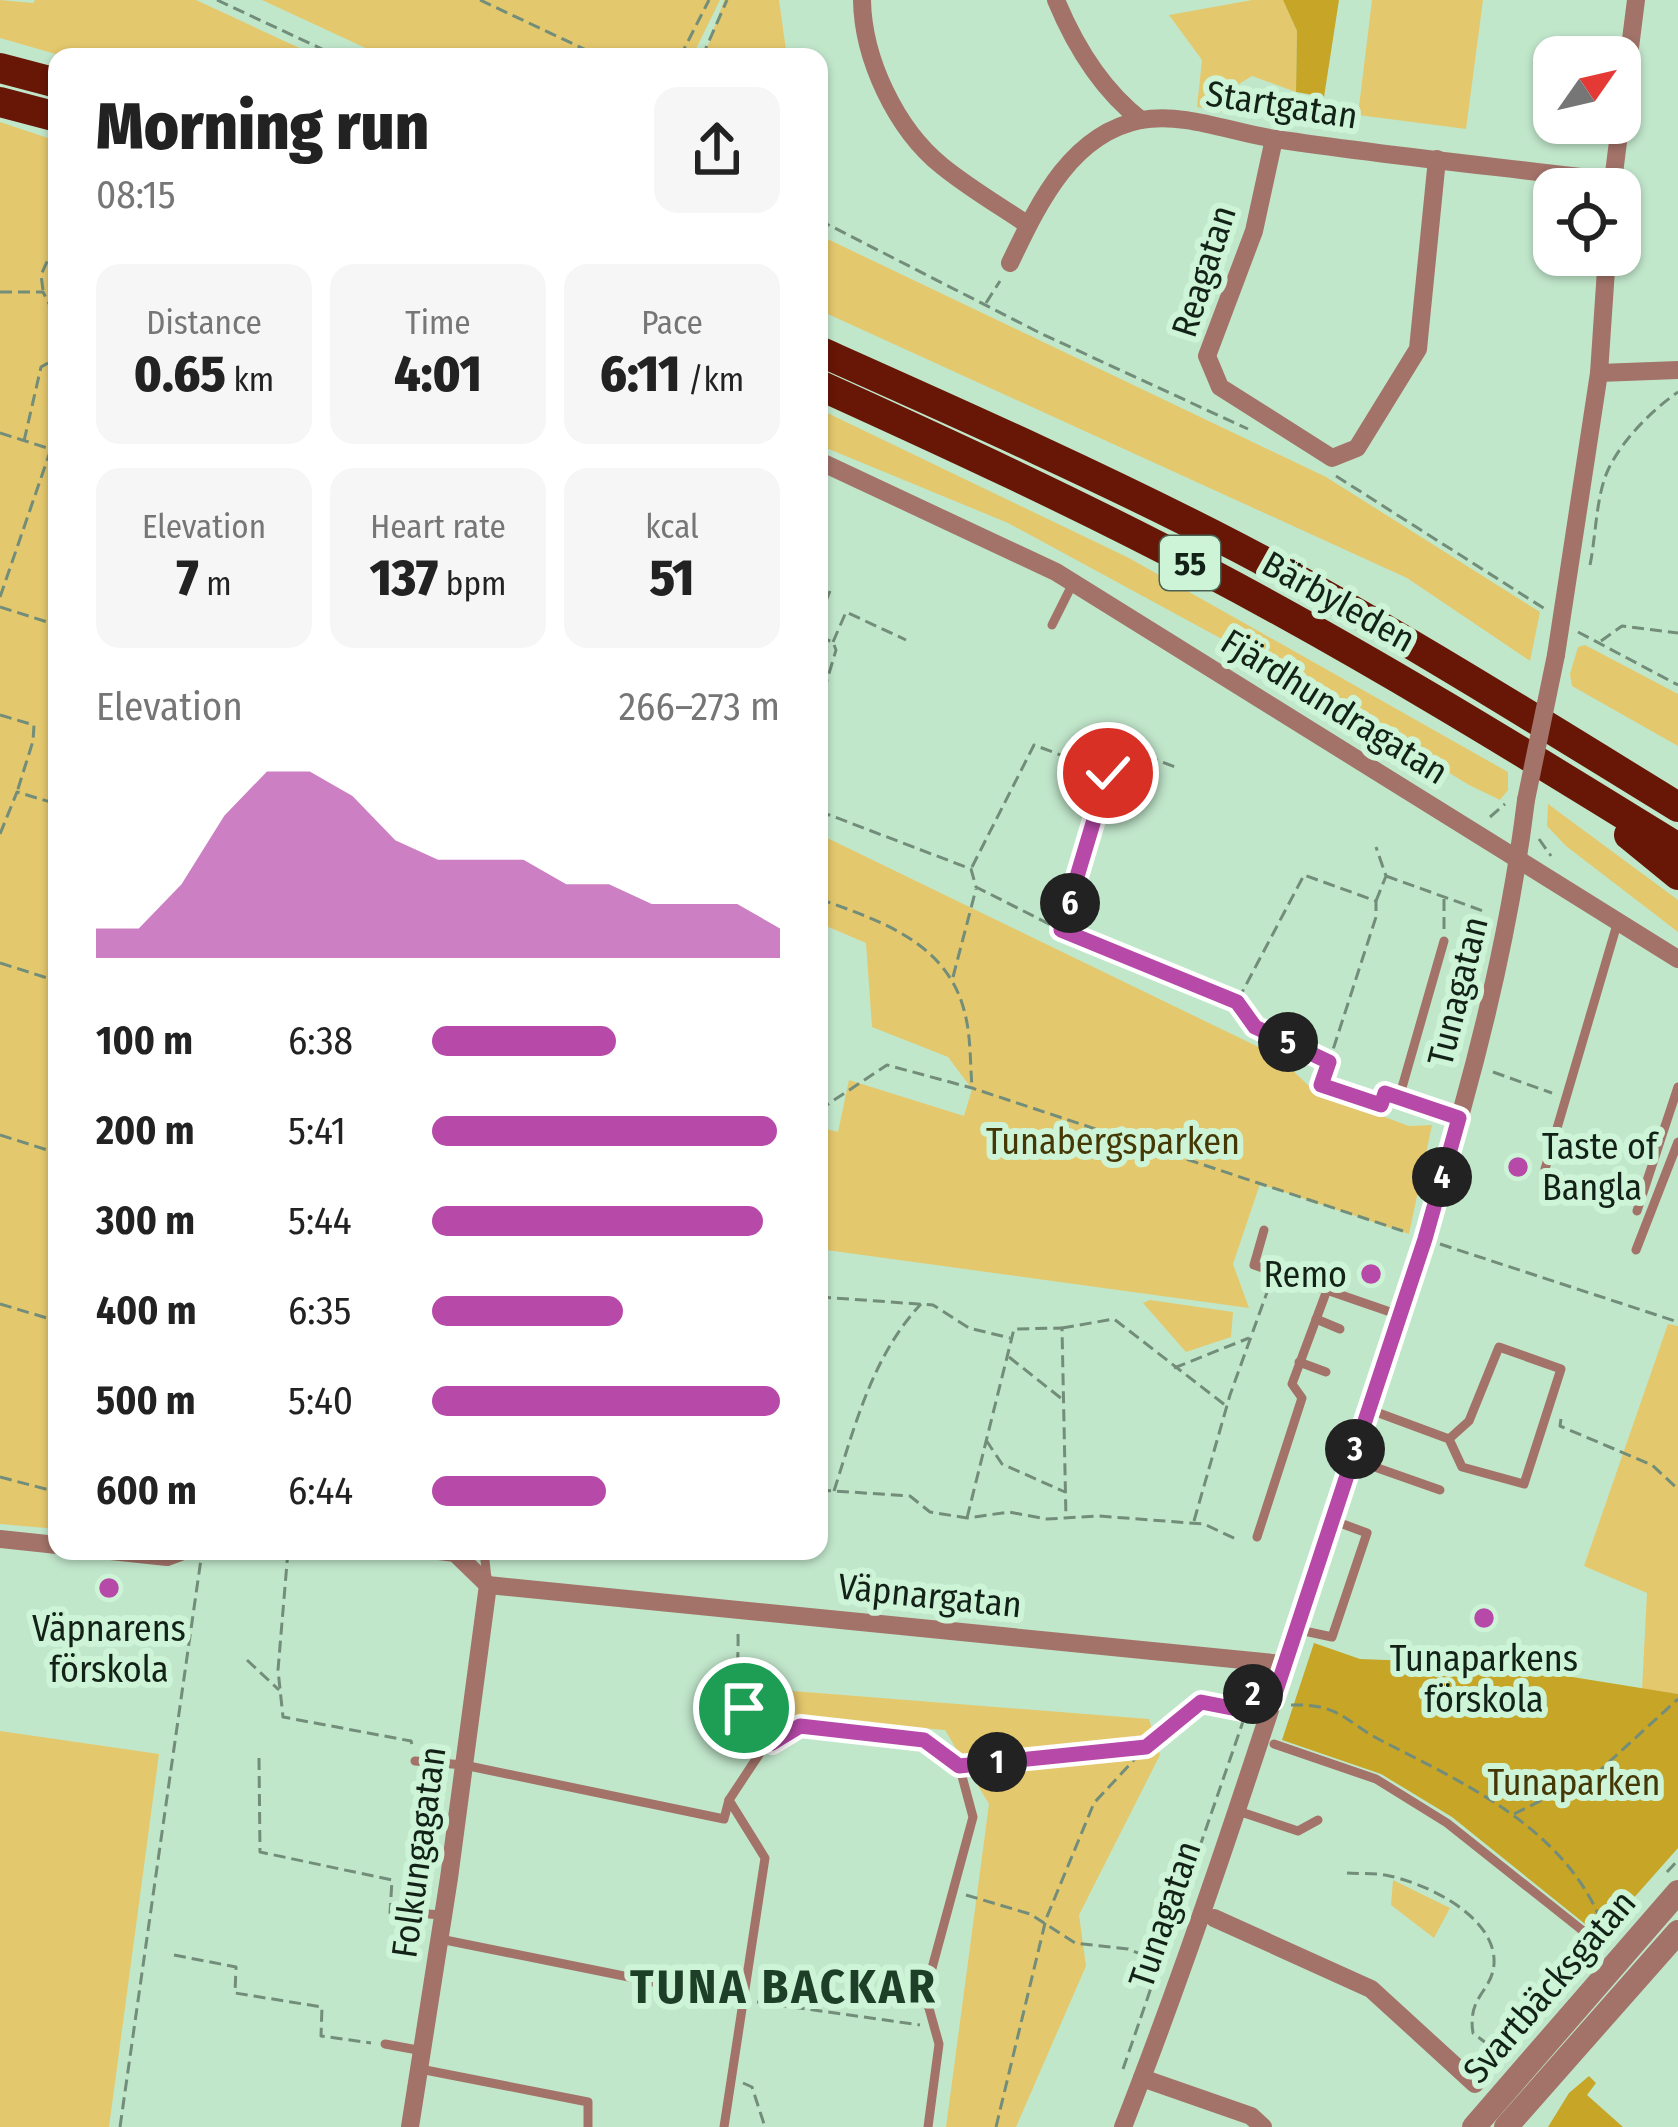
<!DOCTYPE html>
<html lang="en">
<head>
<meta charset="utf-8">
<style>
  body { margin:0; font-family:"Fira Sans Condensed",sans-serif; background:#f6f6f6; color:#222; height:100vh; display:flex; flex-direction:column; font-size:45px; white-space:nowrap }
  * { box-sizing:border-box; margin:0 }
  p { font-size:39px; color:#767676 }
  .icon { flex:none; width:66px; height:66px; fill:none; stroke:currentColor; stroke-width:2; stroke-linecap:round; stroke-linejoin:round }
  .map { position:relative; flex:1; overflow:hidden }
  .panel { position:absolute; left:48px; top:48px; width:780px; height:1512px; display:flex; flex-direction:column; background:#fff; border-radius:24px; box-shadow:0 3px 9px #0004 }
  .panel>* { flex:none }
  .needle { width:78px; rotate:56deg }
  .controls { position:absolute; left:1533px; top:36px; display:grid; gap:24px }
  .controls a { display:grid; place-items:center; width:108px; height:108px; border-radius:24px; background:#fff; box-shadow:0 3px 9px #0004; font-size:60px }
  .pin { position:absolute; display:grid; place-items:center; width:102px; height:102px; color:#fff; margin:-51px; border:6px solid #fff; border-radius:50%; box-shadow:0 3px 12px #0007 }
  .km { position:absolute; width:60px; height:60px; margin:-30px; border-radius:50%; background:#222; color:#fff; font-size:33px; line-height:60px; text-align:center }
  .round { display:grid; place-items:center; flex:none; width:126px; height:126px; border-radius:24px; background:#f6f6f6 }
  .headline { display:flex; align-items:center; justify-content:space-between; height:204px; padding:0 48px }
  h1 { font-size:66px; font-weight:800; line-height:90px }
  .metrics { display:grid; grid-template-columns:repeat(3,1fr); gap:18px; height:204px; padding:12px 48px }
  .metrics div { display:grid; align-content:center; border-radius:24px; background:#f6f6f6; text-align:center }
  .metrics b { font-size:51px; font-weight:800 }
  .metrics small { font-size:33px; font-weight:400 }
  .metrics p { font-size:33px }
  .chart { height:336px; padding:24px 48px }
  .chart p { display:flex; justify-content:space-between }
  .chart svg { width:100%; height:216px; margin-top:12px; fill:#b74aa9; opacity:.7 }
  ul { padding:0 48px; list-style:none; font-size:39px }
  li { display:grid; grid-template-columns:192px 144px 1fr; align-items:center; height:90px }
  li i { height:30px; border-radius:15px; background:#b74aa9 }
  .map>svg:first-child { display:block }
  .green { fill:#e4c86e }
  .forest { fill:#c7a527 }
  .lines { fill:none; stroke-linecap:round; stroke-linejoin:round }
  .path { stroke:#728d79; stroke-width:3; stroke-dasharray:12 6; stroke-linecap:butt }
  .service { stroke:#a37369; stroke-width:9 }
  .minor { stroke:#a37369; stroke-width:18 }
  .tertiary { stroke:#a37369; stroke-width:24 }
  .primary { stroke:#681606; stroke-width:30 }
  .minor-bridge { stroke:#a37369; stroke-width:18 }
  .route-casing { stroke:#fff; stroke-width:24 }
  .route { stroke:#b74aa9; stroke-width:15 }
  .poi-dot { fill:#b74aa9; stroke:#cef4d8; stroke-width:4.5 }
  .labels { text-anchor:middle; stroke-width:12; stroke-linejoin:round; paint-order:stroke }
  .shield { fill:#cef4d8; stroke:#4b6151; stroke-width:3 }
  .shield-label { font-size:33px; font-weight:bold; fill:#132217 }
  .street-label { font-size:36px; fill:#132217; stroke:#cef4d8 }
  .park-label { font-size:36px; fill:#453804; stroke:#cef4d8 }
  .poi-label { font-size:36px; fill:#132217; stroke:#cef4d8 }
  .district-label { font-size:48px; font-weight:bold; letter-spacing:3px; fill:#1d3e27; stroke:#cef4d8 }
</style>
</head>
<body>
<div class="map">
<svg width="1678" height="2127" viewBox="0 0 1678 2127">
  <rect width="100%" height="100%" fill="#c1e7cb"/>
  <g class="green">
    <polygon points="0,0 33,3 35,0 196,0 319,57 66,57 0,38"/>
    <polygon points="262,0 720,0 692,57 385,57"/>
    <polygon points="724,0 779,0 787,57 704,57"/>
    <polygon points="1252,0 1283,0 1297,31 1296,92 1252,76 1234,87 1232,114 1197,107 1202,60 1169,15"/>
    <polygon points="1372,0 1483,0 1466,129 1358,115"/>
    <polygon points="0,122 57,141 57,1529 0,1524"/>
    <polygon points="819,235 1326,477 1540,612 1530,661 1407,578 819,310"/>
    <polygon points="819,409 1129,558 1508,772 1508,790 1500,800 1469,785 1303,683 1008,523 819,445"/>
    <polygon points="1585,645 1678,694 1678,746 1572,686 1570,674 1578,647"/>
    <polygon points="1548,804 1678,900 1678,932 1566,846 1547,826"/>
    <polygon points="819,834 1279,1057 1314,1091 1409,1126 1432,1125 1409,1234 1260,1184 1233,1264 1249,1308 819,1249 819,1127 838,1132 849,1080 964,1116 972,1089 948,1057 872,1027 866,943 819,923"/>
    <polygon points="1150,1300 1233,1312 1231,1337 1186,1352 1143,1303"/>
    <polygon points="1668,1324 1678,1326 1678,1694 1642,1690 1647,1593 1584,1566"/>
    <polygon points="767,1689 1149,1719 1160,1755 1079,1915 1086,1966 1016,2127 946,2127 989,1804 945,1730 767,1716"/>
    <polygon points="0,1731 159,1754 109,2127 0,2127"/>
    <polygon points="1393,1880 1450,1908 1434,1938 1391,1905"/>
  </g>
  <g class="forest">
    <polygon points="1283,0 1339,0 1324,97 1296,92 1297,31"/>
    <polygon points="1314,1643 1360,1659 1492,1664 1678,1694 1678,1848 1600,1936 1452,1817 1381,1774 1282,1740"/>
    <polygon points="1589,2076 1596,2083 1587,2095 1623,2127 1548,2127 1569,2093"/>
  </g>
  <g class="lines">
    <g class="path">
      <polyline points="217,0 339,57"/>
      <polyline points="480,0 601,57"/>
      <polyline points="680,57 709,0"/>
      <polyline points="702,57 727,0"/>
      <polyline points="819,220 1042,334 1248,429"/>
      <polyline points="43,290 41,275 57,240"/>
      <polyline points="0,292 43,292 57,319"/>
      <polyline points="986,303 1000,281"/>
      <polyline points="0,433 57,451"/>
      <polyline points="24,441 41,367 57,358"/>
      <polyline points="1336,476 1545,609"/>
      <path d="M1590 565C1596 536 1596 496 1608 470 1622 440 1651 411 1678 392"/>
      <polyline points="0,597 51,449"/>
      <polyline points="0,607 57,625"/>
      <polyline points="819,618 830,591"/>
      <polyline points="1578,632 1678,685"/>
      <polyline points="819,637 833,642 836,650 819,707"/>
      <polyline points="1601,641 1622,626 1678,633"/>
      <polyline points="833,642 846,612 906,640"/>
      <polyline points="0,715 34,725 33,741 17,792"/>
      <polyline points="1091,763 1106,725"/>
      <polyline points="1110,770 1120,746 1178,768"/>
      <polyline points="819,811 971,869 976,887 1061,930 1237,1002 1255,1027 1329,1062 1321,1085 1381,1105 1384,1097"/>
      <polyline points="1490,817 1505,804"/>
      <polyline points="0,834 17,792 57,804"/>
      <polyline points="1539,839 1551,856"/>
      <polyline points="972,867 1034,745 1109,773 1061,929"/>
      <polyline points="1386,876 1486,912"/>
      <path d="M819 899C879 920 946 942 964 1010 971 1034 970 1062 972 1087"/>
      <polyline points="1376,901 1386,876 1376,847"/>
      <polyline points="1444,929 1444,897"/>
      <polyline points="0,963 57,981"/>
      <polyline points="1475,974 1480,948"/>
      <polyline points="953,977 976,889"/>
      <polyline points="1238,1000 1304,875 1376,901 1376,917 1329,1062"/>
      <polyline points="1493,1072 1552,1093"/>
      <polyline points="819,1110 887,1065 972,1088 1403,1231"/>
      <polyline points="0,1135 57,1153"/>
      <polyline points="1558,1174 1627,1201"/>
      <polyline points="1567,1196 1572,1181"/>
      <polyline points="1607,1209 1612,1195"/>
      <polyline points="1440,1244 1678,1322"/>
      <polyline points="819,1297 933,1305 969,1328 1010,1338"/>
      <polyline points="0,1304 57,1321"/>
      <polyline points="1062,1328 1114,1319 1225,1405"/>
      <polyline points="1009,1357 1062,1399"/>
      <polyline points="1174,1368 1249,1338"/>
      <polyline points="1561,1419 1560,1426 1652,1465 1678,1489"/>
      <polyline points="986,1440 1002,1464 1065,1492"/>
      <polyline points="0,1477 57,1492"/>
      <polyline points="819,1490 910,1496 930,1512 967,1518 1009,1512 1047,1519 1099,1516 1204,1524 1238,1540"/>
      <path d="M834 1491C855 1425 873 1355 921 1304"/>
      <polyline points="967,1518 1014,1329 1062,1328 1066,1519"/>
      <polyline points="1194,1521 1230,1395 1270,1284"/>
      <polyline points="288,1551 278,1670 283,1717 411,1741 413,1748"/>
      <path d="M738 1634C739 1671 730 1706 762 1734"/>
      <polyline points="247,1660 279,1690"/>
      <path d="M1291 1705C1341 1704 1342 1720 1382 1741 1468 1785 1567 1830 1603 1926"/>
      <polyline points="259,1758 260,1852 392,1880 390,1913 399,1913"/>
      <polyline points="975,1764 1144,1747"/>
      <polyline points="1514,1814 1597,1773 1678,1699"/>
      <polyline points="1667,1872 1678,1860"/>
      <path d="M1347 1873C1359 1874 1373 1873 1385 1875 1424 1882 1497 1916 1494 1964 1492 1992 1467 1996 1473 2033L1503 2056"/>
      <polyline points="966,1895 1030,1914 1075,1943 1128,1949 1158,1961"/>
      <polyline points="174,1955 236,1967 235,1993 322,2007 321,2036 371,2043"/>
      <polyline points="757,2002 920,2025"/>
      <polyline points="1123,2069 1257,1681"/>
      <polyline points="743,2083 752,2087 765,2127"/>
      <polyline points="120,2127 201,1559"/>
      <polyline points="996,2127 1046,1919 1094,1803 1146,1747 1201,1702 1245,1710"/>
    </g>
    <g class="service">
      <polyline points="1052,625 1073,583"/>
      <polyline points="1444,941 1399,1098 1459,1118"/>
      <polyline points="1545,1169 1618,921"/>
      <polyline points="1637,1211 1678,1087"/>
      <polyline points="1264,1230 1254,1265 1399,1315"/>
      <polyline points="1636,1250 1678,1142"/>
      <polyline points="1316,1319 1340,1329"/>
      <polyline points="1299,1362 1326,1372"/>
      <polyline points="1368,1409 1449,1439 1462,1467 1524,1484 1561,1369 1499,1347 1469,1421 1449,1439"/>
      <polyline points="1352,1459 1440,1490"/>
      <polyline points="1257,1537 1302,1398 1292,1384 1327,1290"/>
      <polyline points="484,1551 487,1579"/>
      <polyline points="1295,1629 1332,1637 1367,1533 1332,1520"/>
      <polyline points="1274,1744 1376,1779 1447,1823 1592,1938"/>
      <polyline points="415,1761 464,1765 724,1819 729,1800"/>
      <polyline points="1235,1810 1298,1831 1318,1820"/>
      <polyline points="413,1913 443,1915"/>
      <polyline points="440,1939 743,2000"/>
      <polyline points="385,2044 423,2051"/>
      <polyline points="420,2069 588,2102 588,2127"/>
      <polyline points="724,2127 765,1858 729,1800 762,1750 800,1726 924,1740 959,1765 973,1817 925,1994 939,2044 928,2127"/>
    </g>
    <g class="minor">
      <path d="M862 0C863 59 896 129 942 166 969 188 1000 206 1028 225"/>
      <path d="M1056 0C1075 46 1101 89 1141 120"/>
      <polyline points="1274,139 1254,231 1207,356 1220,387 1332,458 1357,448 1418,349 1437,159"/>
      <polyline points="1612,189 1636,0"/>
      <path d="M1010 263C1038 205 1070 134 1141 120 1185 112 1233 133 1276 139 1388 156 1501 167 1612 181"/>
      <polyline points="1599,373 1678,370"/>
      <polyline points="819,461 1056,572 1678,959"/>
      <polyline points="1556,655 1599,373 1607,255"/>
      <polyline points="0,1539 57,1545"/>
      <polyline points="111,1551 167,1557 183,1551"/>
      <polyline points="439,1551 455,1553 488,1585 1283,1664"/>
      <polyline points="1214,1918 1371,1989 1475,2084"/>
      <polyline points="1142,2078 1251,2116 1263,2127"/>
      <polyline points="410,2127 449,1878 488,1585"/>
      <path d="M1123 2127C1207 1913 1275 1693 1347 1474 1419 1254 1498 1031 1526 800"/>
    </g>
    <g class="tertiary">
      <polyline points="1474,2127 1678,1892"/>
      <polyline points="1506,2127 1678,1932"/>
    </g>
    <g class="primary">
      <polyline points="0,68 57,83"/>
      <polyline points="0,102 57,117"/>
      <path d="M819 351C960 414 1102 477 1239 548 1389 627 1533 718 1678 807"/>
      <path d="M819 385C949 444 1079 504 1206 571 1367 656 1523 752 1678 848"/>
      <polyline points="1629,835 1678,875"/>
    </g>
    <polyline class="minor-bridge" points="1526,800 1556,655"/>
  </g>
  <g class="lines">
    <g class="route-casing">
      <polyline id="route" points="744,1708 753,1726 772,1743 800,1726 924,1740 959,1766 1146,1747 1201,1702 1247,1711 1254,1693 1273,1700 1425,1239 1459,1118 1385,1093 1381,1105 1321,1085 1329,1062 1255,1027 1237,1002 1061,930 1108,773"/>
    </g>
    <use href="#route" class="route"/>
  </g>
  <g class="poi-dot">
    <circle cx="1518" cy="1167" r="12"/>
    <circle cx="1371" cy="1274" r="12"/>
    <circle cx="109" cy="1588" r="12"/>
    <circle cx="1484" cy="1618" r="12"/>
  </g>
  <g class="labels">
    <rect class="shield" x="1160" y="536" width="60" height="54" rx="9"/>
    <g class="shield-label">
      <text x="1190" y="575">55</text>
    </g>
    <g class="street-label">
      <text transform="translate(1282 104) rotate(9)" y="13">Startgatan</text>
      <text transform="translate(1203 271) rotate(-72)" y="13">Reagatan</text>
      <text transform="translate(1339 601) rotate(29)" y="13">Bärbyleden</text>
      <text transform="translate(1335 706) rotate(32)" y="13">Fjärdhundragatan</text>
      <text transform="translate(1457 991) rotate(-76)" y="13">Tunagatan</text>
      <text transform="translate(930 1595) rotate(6)" y="13">Väpnargatan</text>
      <text transform="translate(418 1852) rotate(-82)" y="13">Folkungagatan</text>
      <text transform="translate(1164 1914) rotate(-71)" y="13">Tunagatan</text>
      <text transform="translate(1549 1986) rotate(-49)" y="13">Svartbäcksgatan</text>
    </g>
    <g class="park-label">
      <text x="1113" y="1154">Tunabergsparken</text>
      <text x="1574" y="1795">Tunaparken</text>
    </g>
    <g class="poi-label">
      <text x="1542" y="1159" text-anchor="start">Taste of<tspan x="1542" dy="41">Bangla</tspan></text>
      <text x="1347" y="1287" text-anchor="end">Remo</text>
      <text x="109" y="1641">Väpnarens<tspan x="109" dy="41">förskola</tspan></text>
      <text x="1484" y="1671">Tunaparkens<tspan x="1484" dy="41">förskola</tspan></text>
    </g>
    <g class="district-label">
      <text x="784" y="2003">TUNA BACKAR</text>
    </g>
  </g>
</svg>
<div class="controls">
<a><svg class="needle" viewBox="-14 -14 28 28"><path d="M0-13l5 13h-10z" fill="#e53935"/><path d="M0 13l5-13h-10z" fill="#767676"/></svg></a>
<a><svg class="icon" aria-label="locate" viewBox="0 0 24 24"><circle cx="12" cy="12" r="6"/><path d="M12 2v4M12 18v4M2 12h4M18 12h4"/></svg></a>
</div>
<div class="pin" style="left:744px;top:1708px;background:#1e9e55"><svg class="icon" aria-label="arrive" viewBox="0 0 24 24"><path d="M6 21V4h12l-3 4 3 4H6"/></svg></div>
<div class="pin" style="left:1108px;top:773px;background:#d93025"><svg class="icon" aria-label="check" viewBox="0 0 24 24"><path d="M5 12l5 5 9-10"/></svg></div>
<b class="km" style="left:997px;top:1762px">1</b>
<b class="km" style="left:1253px;top:1694px">2</b>
<b class="km" style="left:1355px;top:1449px">3</b>
<b class="km" style="left:1442px;top:1177px">4</b>
<b class="km" style="left:1288px;top:1042px">5</b>
<b class="km" style="left:1070px;top:903px">6</b>
<section class="panel">
<div class="headline"><div><h1>Morning run</h1><p>08:15</p></div><a class="round"><svg class="icon" aria-label="share" viewBox="0 0 24 24"><path d="M12 15V3M7 8l5-5 5 5M5 13v7h14v-7"/></svg></a></div>
<div class="metrics">
<div><p>Distance</p><b>0.65<small> km</small></b></div>
<div><p>Time</p><b>4:01</b></div>
<div><p>Pace</p><b>6:11<small> /km</small></b></div>
</div>
<div class="metrics">
<div><p>Elevation</p><b>7<small> m</small></b></div>
<div><p>Heart rate</p><b>137<small> bpm</small></b></div>
<div><p>kcal</p><b>51</b></div>
</div>
<div class="chart"><p><span>Elevation</span>266–273 m</p>
<svg viewBox="0 0 160 44" preserveAspectRatio="none"><path d="M0 44V38L10 38L20 29L30 15L40 6L50 6L60 11L70 20L80 24L90 24L100 24L110 29L120 29L130 33L140 33L150 33L160 38V44z"/></svg>
</div>
<ul>
<li><b>100 m</b>6:38<i style="width:53%"></i></li>
<li><b>200 m</b>5:41<i style="width:99%"></i></li>
<li><b>300 m</b>5:44<i style="width:95%"></i></li>
<li><b>400 m</b>6:35<i style="width:55%"></i></li>
<li><b>500 m</b>5:40<i style="width:100%"></i></li>
<li><b>600 m</b>6:44<i style="width:50%"></i></li>
</ul>
</section>
</div>
</body>
</html>
